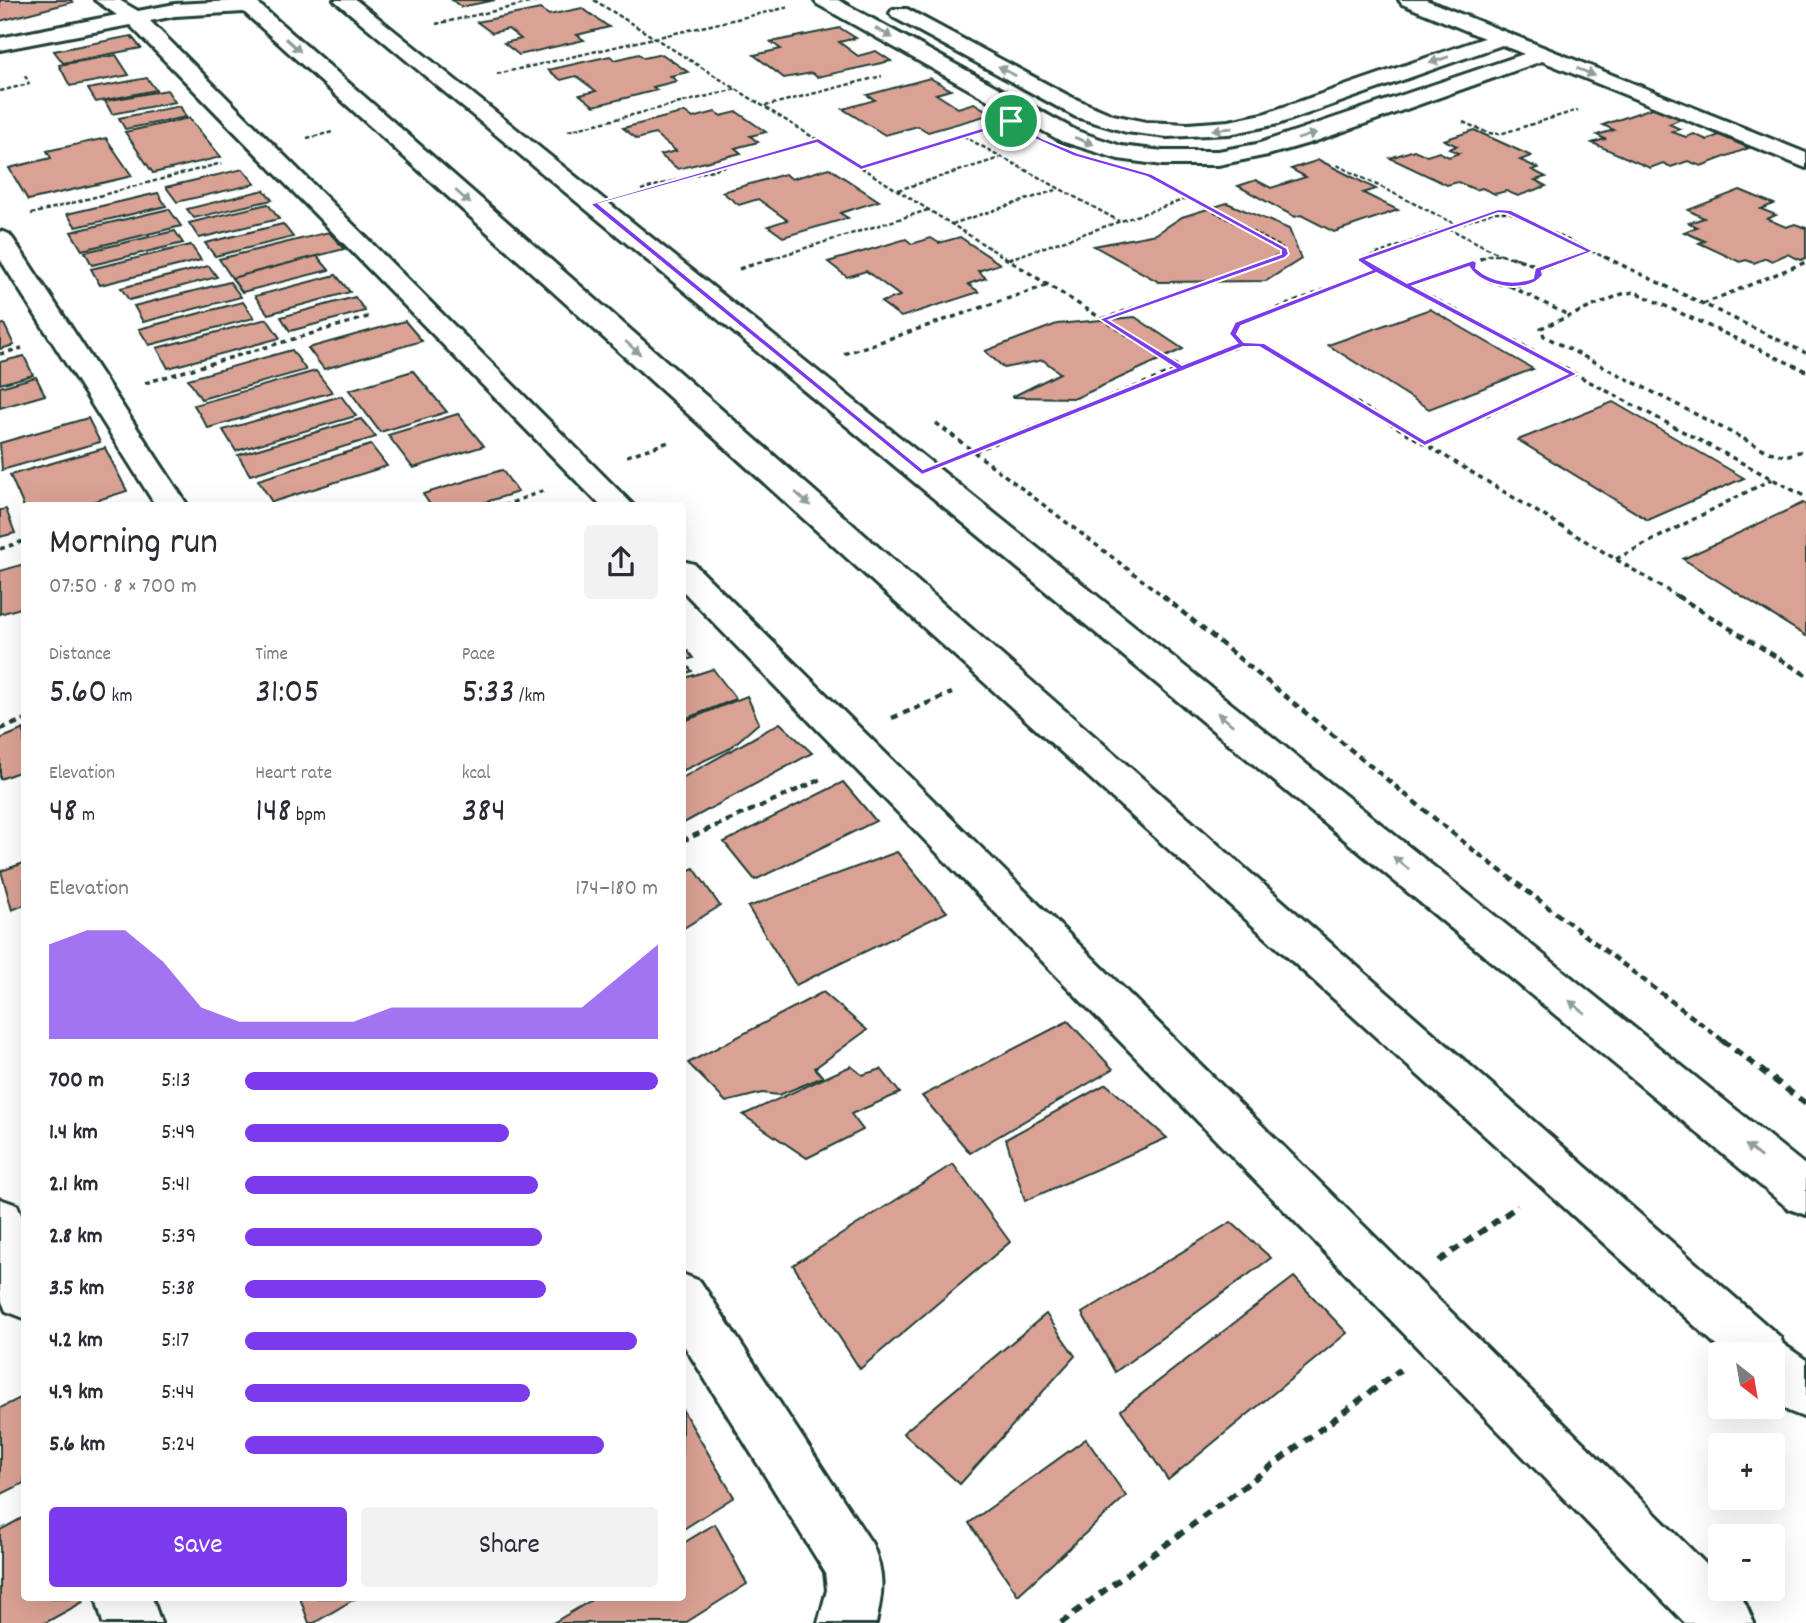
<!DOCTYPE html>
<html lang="en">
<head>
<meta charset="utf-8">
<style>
  body { margin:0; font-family:Dekko,sans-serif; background:#f2f2f3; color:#2b2b33; height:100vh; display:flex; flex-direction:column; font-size:26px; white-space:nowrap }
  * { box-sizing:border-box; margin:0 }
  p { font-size:23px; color:#7c7c81 }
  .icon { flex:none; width:38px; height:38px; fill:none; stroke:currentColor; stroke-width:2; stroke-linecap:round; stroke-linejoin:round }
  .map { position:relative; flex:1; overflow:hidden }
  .panel { position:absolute; left:21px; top:502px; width:665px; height:1099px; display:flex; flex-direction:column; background:#fff; border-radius:7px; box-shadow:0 7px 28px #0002 }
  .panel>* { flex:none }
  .needle { width:46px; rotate:149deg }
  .controls { position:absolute; left:1708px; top:1342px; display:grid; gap:14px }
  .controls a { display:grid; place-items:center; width:77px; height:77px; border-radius:7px; background:#fff; box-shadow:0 7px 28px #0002; font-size:35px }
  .pin { position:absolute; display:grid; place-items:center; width:60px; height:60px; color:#fff; margin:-30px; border:4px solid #fff; border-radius:50%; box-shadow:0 2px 7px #0007 }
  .round { display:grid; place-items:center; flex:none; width:74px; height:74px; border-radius:7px; background:#f2f2f3 }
  .overview { display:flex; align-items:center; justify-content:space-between; height:119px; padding:0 28px }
  h1 { font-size:38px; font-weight:600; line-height:52px }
  .figures { display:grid; grid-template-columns:repeat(3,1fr); gap:10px; height:119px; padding:7px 28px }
  .figures div { display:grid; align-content:center }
  .figures b { font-size:35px; font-weight:600 }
  .figures small { font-size:19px; font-weight:400 }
  .figures p { font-size:19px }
  .chart { height:196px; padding:14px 28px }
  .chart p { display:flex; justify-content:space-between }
  .chart svg { width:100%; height:126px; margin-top:7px; fill:#7c3aed; opacity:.7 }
  .button { display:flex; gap:14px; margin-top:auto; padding:14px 28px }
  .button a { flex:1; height:80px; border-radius:7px; background:#7c3aed; color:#fff; font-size:28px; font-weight:600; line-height:80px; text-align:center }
  .button a+a { background:#f2f2f3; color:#2b2b33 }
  ul { padding:0 28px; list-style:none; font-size:23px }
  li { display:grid; grid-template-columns:112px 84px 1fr; align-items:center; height:52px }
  li i { height:18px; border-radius:9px; background:#7c3aed }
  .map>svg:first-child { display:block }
  .building { fill:#daa294; stroke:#1f3d34; stroke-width:2 }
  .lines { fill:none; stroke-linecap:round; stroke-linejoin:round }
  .minor-casing { stroke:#1f3d34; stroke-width:6 }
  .path-far3 { stroke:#1f3d34; stroke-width:2.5; stroke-dasharray:4.5 2.5; stroke-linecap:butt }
  .path-far2 { stroke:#1f3d34; stroke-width:3.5; stroke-dasharray:5 4.5; stroke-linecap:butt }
  .path-far1 { stroke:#1f3d34; stroke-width:4.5; stroke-dasharray:7 5; stroke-linecap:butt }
  .path { stroke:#1f3d34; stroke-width:6; stroke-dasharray:9 7; stroke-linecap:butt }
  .minor { fill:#fff; fill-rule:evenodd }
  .oneway { fill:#8f9e9a }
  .route { fill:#7c3aed; stroke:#fff; stroke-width:2; fill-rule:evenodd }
</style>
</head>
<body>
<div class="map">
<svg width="1806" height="1623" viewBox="0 0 1806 1623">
  <rect width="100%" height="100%" fill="#fff"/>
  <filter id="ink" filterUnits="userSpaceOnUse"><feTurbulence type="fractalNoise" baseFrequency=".0143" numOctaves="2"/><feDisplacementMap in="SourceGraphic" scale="14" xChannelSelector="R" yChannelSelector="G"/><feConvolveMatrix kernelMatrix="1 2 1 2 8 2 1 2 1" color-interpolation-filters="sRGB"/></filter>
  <g filter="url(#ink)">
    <g class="building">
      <polygon points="0,0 71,0 73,2 0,21"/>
      <polygon points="452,0 495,0 461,7"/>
      <polygon points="582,8 609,27 577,35 584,40 519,55 504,43 521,39 508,29 492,33 477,22 540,9 549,15"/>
      <polygon points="840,28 856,38 839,42 858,56 876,51 891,61 817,77 812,73 784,78 754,55 781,49 771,42"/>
      <polygon points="131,36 141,48 63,63 54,51"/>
      <polygon points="639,54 644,58 662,54 688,72 670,76 677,81 653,87 657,90 594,106 580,95 596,91 576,76 561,80 548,70 610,56 615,60"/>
      <polygon points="116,55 129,75 70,86 59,65"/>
      <polygon points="147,78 156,90 96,102 88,89"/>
      <polygon points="930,78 951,90 936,94 958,108 974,103 992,114 928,132 918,126 885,135 843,109 875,100 867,95"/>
      <polygon points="167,90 175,102 112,114 105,101"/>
      <polygon points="180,106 186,117 125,129 119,118"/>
      <polygon points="1655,107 1684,118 1669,124 1680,129 1672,132 1686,137 1694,134 1707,140 1719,135 1749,148 1701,166 1688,161 1671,167 1663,163 1650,168 1592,143 1605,139 1597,135 1614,130 1603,125"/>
      <polygon points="685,112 693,118 715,112 721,116 737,112 766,132 750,136 758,142 735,148 741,153 678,169 660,155 676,151 655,134 637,139 623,128"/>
      <polygon points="189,118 221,157 153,173 125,132"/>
      <polygon points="1474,130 1531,156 1520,160 1538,168 1532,170 1546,177 1535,180 1546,186 1518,196 1506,191 1495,194 1482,188 1476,190 1458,182 1447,185 1390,158 1414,150 1427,156 1439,152 1449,157 1459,153 1449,149 1457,146 1444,140"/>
      <polygon points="106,138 132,176 28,200 9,168 51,158 47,151"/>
      <polygon points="1319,160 1376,189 1363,193 1398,210 1334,232 1301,215 1295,217 1238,186 1256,180 1271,188 1306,177 1291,169"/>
      <polygon points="829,168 879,201 840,213 848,218 783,237 768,226 787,220 758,199 739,205 722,192 785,174 792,179"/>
      <polygon points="243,169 255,184 177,202 166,187"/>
      <polygon points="264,190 272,200 194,218 187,209"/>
      <polygon points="1740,190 1774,204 1761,209 1776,215 1767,219 1786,227 1795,224 1806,228 1806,258 1801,260 1787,254 1772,261 1766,258 1754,263 1746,260 1740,262 1699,243 1705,241 1684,232 1697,227 1689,223 1704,218 1688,210"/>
      <polygon points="158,193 166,206 76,227 67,214"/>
      <polygon points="1227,203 1289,229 1301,259 1266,281 1159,282 1094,246 1156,234 1182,217"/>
      <polygon points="268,204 279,219 199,238 189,223"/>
      <polygon points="169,209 181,226 82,250 71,232"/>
      <polygon points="283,224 293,237 215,256 205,243"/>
      <polygon points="175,231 183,243 92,265 85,252"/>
      <polygon points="329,232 344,249 232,278 219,259"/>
      <polygon points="960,237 1000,264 978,271 986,278 968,284 979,292 901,317 881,302 900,296 866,271 847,277 828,262 906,239 912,244 931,238 939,243"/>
      <polygon points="191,245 201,260 100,285 91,269"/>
      <polygon points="317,256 329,270 242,292 232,278"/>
      <polygon points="209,266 217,277 129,300 121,288"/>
      <polygon points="336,275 350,292 268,314 255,296"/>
      <polygon points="230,282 241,297 143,322 134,306"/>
      <polygon points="355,297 365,311 290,331 281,317"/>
      <polygon points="243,302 254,318 149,345 139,329"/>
      <polygon points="1430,309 1533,369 1429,409 1328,345"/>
      <polygon points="1135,317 1183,349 1076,398 1012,397 1060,373 1043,360 1004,368 985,351 1057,324"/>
      <polygon points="267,319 280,338 168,368 157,348"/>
      <polygon points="405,321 422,341 324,369 308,348"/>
      <polygon points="4,324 14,345 0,349 0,325"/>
      <polygon points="292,350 306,370 201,399 188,379"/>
      <polygon points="24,356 33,375 0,384 0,362"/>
      <polygon points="316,371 332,392 208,428 194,405"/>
      <polygon points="413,371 447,412 380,432 349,390"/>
      <polygon points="36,377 45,395 0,408 0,387"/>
      <polygon points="341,396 356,416 236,451 223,430"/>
      <polygon points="1613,402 1744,478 1648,520 1518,440"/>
      <polygon points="458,414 484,446 413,468 388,435"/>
      <polygon points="88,418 100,442 2,470 0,443"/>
      <polygon points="361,419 376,437 250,475 238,455"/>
      <polygon points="371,445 387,466 272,502 258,480"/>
      <polygon points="105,448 127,491 79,506 24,507 10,475"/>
      <polygon points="502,470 518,492 473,506 431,506 423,494"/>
      <polygon points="1803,503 1806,505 1806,636 1683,559"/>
      <polygon points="6,509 15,533 0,537 0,510"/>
      <polygon points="24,564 24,607 0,614 0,571"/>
      <polygon points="686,649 693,658 683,661 692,671 682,675 682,650"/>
      <polygon points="713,669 736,699 682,720 682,679"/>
      <polygon points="747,696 759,723 729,749 682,771 682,722"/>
      <polygon points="780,723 812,753 682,824 682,778"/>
      <polygon points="24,729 24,770 0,779 0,739"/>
      <polygon points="843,782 876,821 755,880 724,842"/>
      <polygon points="897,852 947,912 796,985 748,907"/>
      <polygon points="24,863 24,905 12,910 1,871"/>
      <polygon points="694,868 720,906 682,929 682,873"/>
      <polygon points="823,992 867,1030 815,1068 823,1077 779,1095 762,1093 726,1102 688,1063"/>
      <polygon points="1068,1021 1113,1069 970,1153 922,1096"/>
      <polygon points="851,1066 862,1075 881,1069 900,1093 851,1114 863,1130 807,1158 743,1115"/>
      <polygon points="1106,1084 1167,1138 1025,1201 1006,1139"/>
      <polygon points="953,1164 1010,1242 860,1369 793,1265"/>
      <polygon points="1231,1222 1271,1258 1115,1372 1082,1313"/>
      <polygon points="1294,1277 1347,1333 1168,1480 1121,1410"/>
      <polygon points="1046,1314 1075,1356 960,1484 903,1433"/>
      <polygon points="24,1396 24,1483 0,1495 0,1408"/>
      <polygon points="682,1409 734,1497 682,1530"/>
      <polygon points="1086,1439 1126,1496 1018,1595 969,1523"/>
      <polygon points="24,1517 24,1598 82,1598 83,1602 45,1623 0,1623 0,1530"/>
      <polygon points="715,1524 747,1584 685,1623 553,1623 595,1598 682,1598 682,1544"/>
      <polygon points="300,1598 356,1598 314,1623 309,1623"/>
    </g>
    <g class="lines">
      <g class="minor-casing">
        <g id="minor">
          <polygon points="95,0 119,0 138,11 175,4 254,0 1780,1337 1783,1344 1806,1360 1806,1418 1788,1411 1773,1397 1773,1354 1726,1354 244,12 175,16 150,21 634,506 601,506 130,25 0,50 0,38 117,15"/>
          <polygon points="334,0 356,0 1806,1166 1806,1215 1789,1209"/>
          <polygon points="814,0 838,0 1077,131 1121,146 1163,151 1218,151 1257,144 1524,54 1502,45 1278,124 1229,134 1167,137 1126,132 1076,117 893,17 890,13 893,9 907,9 1071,97 1113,115 1146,122 1188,124 1229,121 1263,114 1484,38 1402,4 1399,0 1426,0 1806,153 1806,168 1542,61 1316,141 1268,155 1218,165 1163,165 1118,159 1061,141 817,4"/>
          <polygon points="0,231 9,234 13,239 188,506 156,506 0,259"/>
          <polygon points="682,561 694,564 1720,1578 1720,1589 1732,1589 1745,1603 1754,1623 1685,1623 682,590"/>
          <polygon points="0,1199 17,1205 24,1221 24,1318 6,1311 0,1297"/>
          <path d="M682 1274 700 1281 872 1544C885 1575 883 1591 876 1623H818L827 1590 825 1572 682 1342Z"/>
          <polygon points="96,1598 152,1598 161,1623 103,1623"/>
        </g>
      </g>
      <g class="path-far3">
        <polyline points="594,0 1007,259"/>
        <polyline points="436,24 543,0"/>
        <polyline points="497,74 789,7"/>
        <polyline points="0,91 29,84 25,75"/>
        <polyline points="765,106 882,76"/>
        <polyline points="1463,122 1488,133 1500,134 1578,110"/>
        <polyline points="568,131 736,89"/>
        <polyline points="963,136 1119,221"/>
        <polyline points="307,138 333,132"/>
        <polyline points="1337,165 1457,225"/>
        <polyline points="861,167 979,131"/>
        <polyline points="641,190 818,140"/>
        <polyline points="898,190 1000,158"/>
        <polyline points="1189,198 1281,247 1285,254 1270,259"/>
        <polyline points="31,214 222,163"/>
        <polyline points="952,224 1059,189"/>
        <polyline points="1448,228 1501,255"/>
        <polyline points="1501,255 1520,259"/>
        <polyline points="770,259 928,210"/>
        <polyline points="1009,259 1189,198"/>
        <polyline points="1363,259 1493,212 1509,212 1608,259"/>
        <polyline points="1481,259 1489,255 1501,255"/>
        <polyline points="1567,259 1590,251"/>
      </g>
      <g class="path-far2">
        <polyline points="1004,257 1180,368"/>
        <polyline points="1368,257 1361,260 1806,497"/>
        <path d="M1484 257 1473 263 1472 268C1490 286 1519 293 1539 275L1532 264 1512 257"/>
        <polyline points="1605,257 1806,353"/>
        <polyline points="1009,259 1013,257"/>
        <polyline points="739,269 776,257"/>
        <polyline points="1537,270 1572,257"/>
        <polyline points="1407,286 1473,263"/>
        <polyline points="1510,286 1568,315"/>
        <polyline points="1703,304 1806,262"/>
        <polyline points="1103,319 1275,257"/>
        <polyline points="1242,344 1233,334 1238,324 1376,270"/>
        <polyline points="0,354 22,348"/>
        <polyline points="844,354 1048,285"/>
        <polyline points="1806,371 1635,292 1622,294 1541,328 1544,336 1769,452 1785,456 1806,450"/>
        <polyline points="145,383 371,316"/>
        <polyline points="936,423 1166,598"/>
        <polyline points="1425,443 1573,375"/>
        <polyline points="975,451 1242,344 1261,345 1680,598"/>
        <polyline points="627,456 672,441"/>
        <polyline points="503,506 545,490"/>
        <polyline points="0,549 24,541"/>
        <polyline points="1616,559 1772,479"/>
      </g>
      <g class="path-far1">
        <polyline points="1163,596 1472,849 1725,1042"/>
        <polyline points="1677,596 1806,675"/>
        <polyline points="892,718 952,693"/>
        <polyline points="0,729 24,720"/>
        <polyline points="682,841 824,778"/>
      </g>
      <g class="path">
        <polyline points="1722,1040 1806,1104"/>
        <polyline points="1439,1261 1518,1206"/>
        <polyline points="1061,1623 1400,1370"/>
      </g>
      <use href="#minor" class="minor"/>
    </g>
    <defs><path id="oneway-solid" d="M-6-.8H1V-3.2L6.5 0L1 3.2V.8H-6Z" transform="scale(1.75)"/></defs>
    <g class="oneway">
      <use href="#oneway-solid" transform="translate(884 33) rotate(29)"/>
      <use href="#oneway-solid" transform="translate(293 45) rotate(42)"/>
      <use href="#oneway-solid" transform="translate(1439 60) rotate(161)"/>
      <use href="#oneway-solid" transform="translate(1007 71) rotate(-151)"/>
      <use href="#oneway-solid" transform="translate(1586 72) rotate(22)"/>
      <use href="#oneway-solid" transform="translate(1222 129) rotate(175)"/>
      <use href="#oneway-solid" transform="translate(1307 136) rotate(-18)"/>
      <use href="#oneway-solid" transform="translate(1084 141) rotate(20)"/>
      <use href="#oneway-solid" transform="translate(463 197) rotate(42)"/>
      <use href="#oneway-solid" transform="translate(633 348) rotate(42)"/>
      <use href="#oneway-solid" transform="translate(803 499) rotate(42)"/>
      <use href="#oneway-solid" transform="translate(1225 719) rotate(-141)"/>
      <use href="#oneway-solid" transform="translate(1401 863) rotate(-141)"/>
      <use href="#oneway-solid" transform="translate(1577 1007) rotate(-141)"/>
      <use href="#oneway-solid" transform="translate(1753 1151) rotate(-141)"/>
    </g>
  </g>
  <path class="route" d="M1011 119 1042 138 1078 153 1152 174 1287 248 1289 254 1285 258 1109 320 1182 365 1237 343 1229 334 1235 322 1371 270 1358 261V258L1498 209 1511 210 1594 251 1542 271 1543 275C1528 296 1480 287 1469 267L1413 286 1578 374 1425 446 1259 347H1243L922 475 590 204 818 138 862 165ZM1010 124 1037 140 1073 156 1147 177 1281 250V254L1099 319 1175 368 923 469 599 204 817 143 861 170ZM1498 213 1507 214 1584 251 1535 268 1533 278C1513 285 1492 282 1476 268L1477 262 1473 260 1407 283 1367 260ZM1376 273 1567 374 1425 440 1264 343 1244 342 1237 334 1241 326Z"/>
</svg>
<div class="controls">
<a><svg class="needle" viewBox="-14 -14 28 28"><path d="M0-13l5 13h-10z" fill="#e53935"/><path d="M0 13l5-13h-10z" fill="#7c7c81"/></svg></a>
<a>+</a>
<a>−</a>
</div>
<div class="pin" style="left:1011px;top:121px;background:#1e9e55"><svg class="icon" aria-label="arrive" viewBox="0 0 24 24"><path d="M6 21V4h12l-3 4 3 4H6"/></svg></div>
<section class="panel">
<div class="overview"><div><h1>Morning run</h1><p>07:50 · 8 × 700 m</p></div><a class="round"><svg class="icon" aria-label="share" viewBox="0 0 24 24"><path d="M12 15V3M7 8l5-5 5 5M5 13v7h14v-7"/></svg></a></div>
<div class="figures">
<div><p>Distance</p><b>5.60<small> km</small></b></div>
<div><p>Time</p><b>31:05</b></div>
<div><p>Pace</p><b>5:33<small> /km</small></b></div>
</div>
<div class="figures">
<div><p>Elevation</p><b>48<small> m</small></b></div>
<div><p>Heart rate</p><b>148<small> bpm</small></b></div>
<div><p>kcal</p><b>384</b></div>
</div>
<div class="chart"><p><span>Elevation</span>174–180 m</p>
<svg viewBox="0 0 160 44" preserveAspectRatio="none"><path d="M0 44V11L10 6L20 6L30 17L40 33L50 38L60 38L70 38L80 38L90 33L100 33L110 33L120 33L130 33L140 33L150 22L160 11V44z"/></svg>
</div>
<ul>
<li><b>700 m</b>5:13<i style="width:100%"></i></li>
<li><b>1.4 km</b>5:49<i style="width:64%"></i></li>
<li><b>2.1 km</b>5:41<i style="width:71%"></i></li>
<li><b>2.8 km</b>5:39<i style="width:72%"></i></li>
<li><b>3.5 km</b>5:38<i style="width:73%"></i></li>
<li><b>4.2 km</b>5:17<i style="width:95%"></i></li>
<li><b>4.9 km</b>5:44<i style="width:69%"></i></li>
<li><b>5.6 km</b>5:24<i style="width:87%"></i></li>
</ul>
<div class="button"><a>Save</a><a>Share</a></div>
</section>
</div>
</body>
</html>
